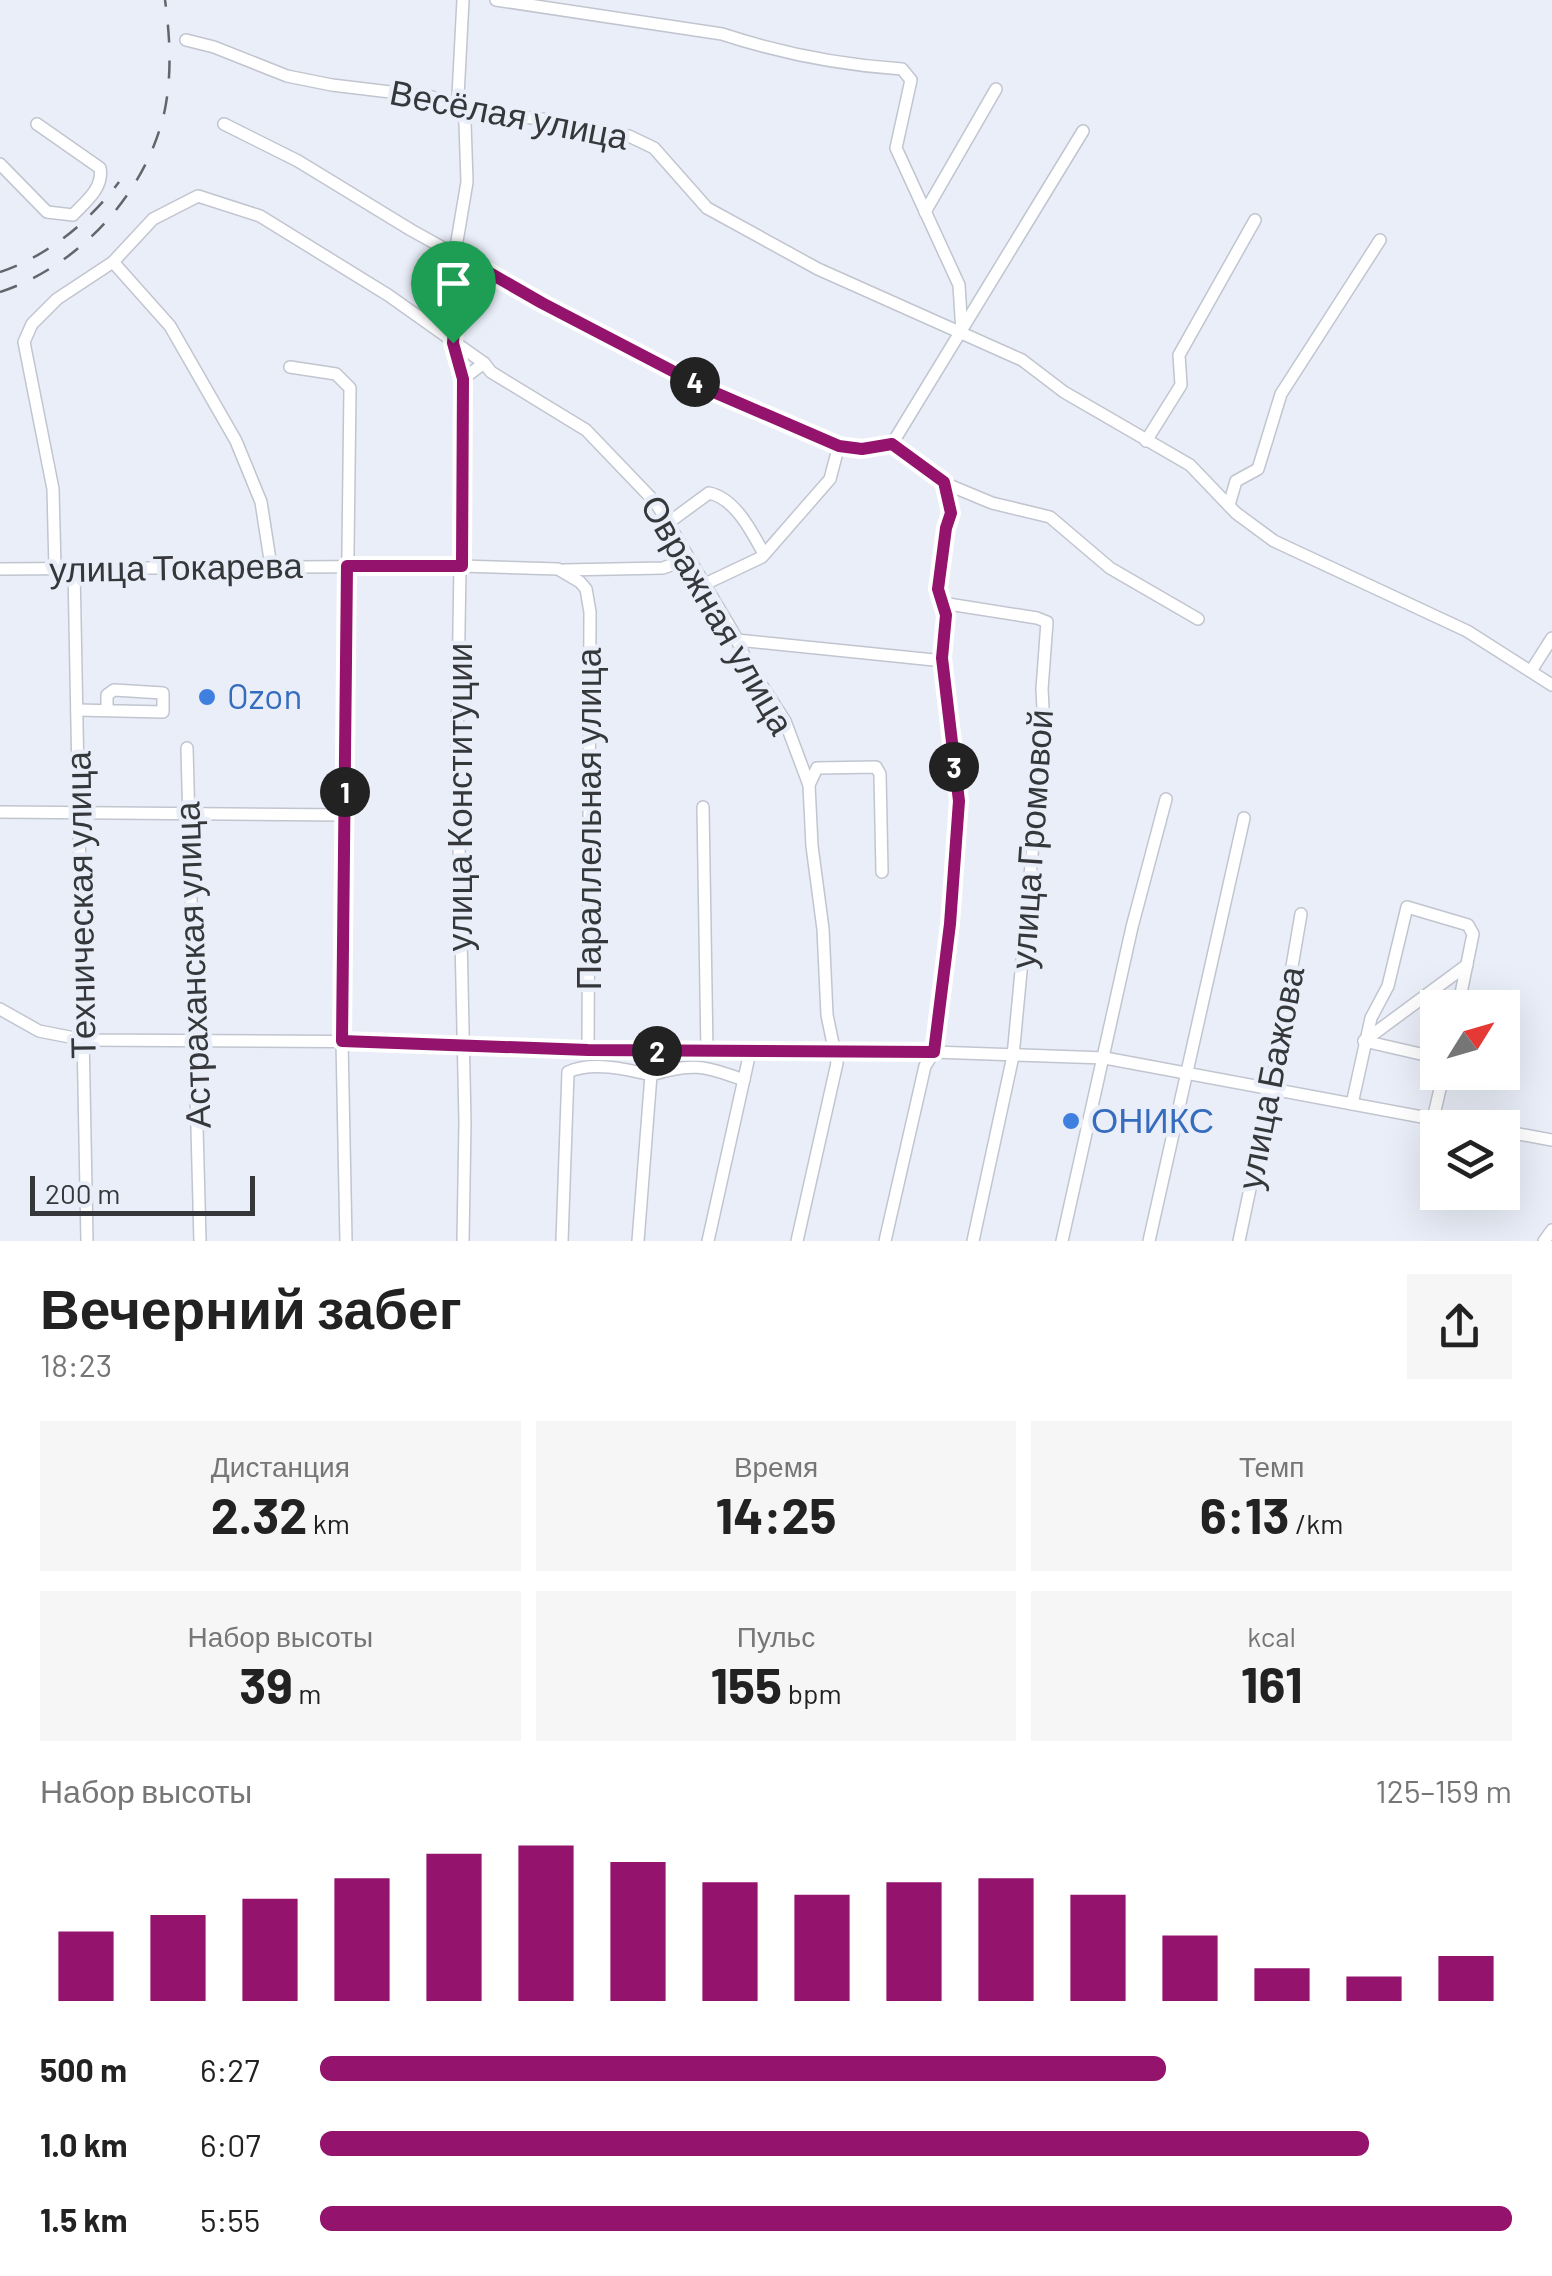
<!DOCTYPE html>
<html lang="ru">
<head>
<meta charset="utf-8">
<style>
  body { margin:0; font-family:Barlow,sans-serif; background:#f6f6f6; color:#222; height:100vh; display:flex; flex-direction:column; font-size:38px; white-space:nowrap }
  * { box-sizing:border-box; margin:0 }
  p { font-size:32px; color:#767676 }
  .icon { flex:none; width:55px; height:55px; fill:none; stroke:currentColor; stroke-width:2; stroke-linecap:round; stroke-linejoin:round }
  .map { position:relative; height:1241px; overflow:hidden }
  .drawer { display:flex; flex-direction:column; background:#fff; flex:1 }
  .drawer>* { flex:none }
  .needle { width:65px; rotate:53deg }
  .fabs { position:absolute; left:1420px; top:990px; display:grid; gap:20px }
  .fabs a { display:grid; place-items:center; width:100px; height:100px; border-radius:0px; background:#fff; box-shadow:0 10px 40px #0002; font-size:50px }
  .scale { position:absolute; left:30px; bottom:25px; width:225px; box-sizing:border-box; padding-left:10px; border:5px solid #35373b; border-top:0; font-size:28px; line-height:35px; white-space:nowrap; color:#35373b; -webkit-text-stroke:8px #eaeef8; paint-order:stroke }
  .pin { position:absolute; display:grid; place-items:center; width:85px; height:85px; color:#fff; margin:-102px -42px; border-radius:50% 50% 50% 0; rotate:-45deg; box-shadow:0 0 10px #0007 }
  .pin .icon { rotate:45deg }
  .km { position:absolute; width:50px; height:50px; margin:-25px; border-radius:50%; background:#222; color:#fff; font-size:28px; line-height:50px; text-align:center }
  .round { display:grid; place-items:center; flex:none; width:105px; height:105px; border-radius:0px; background:#f6f6f6 }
  .head { display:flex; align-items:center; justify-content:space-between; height:170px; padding:0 40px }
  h1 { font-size:55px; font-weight:700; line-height:75px }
  .metrics { display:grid; grid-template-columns:repeat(3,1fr); gap:15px; height:170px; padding:10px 40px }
  .metrics div { display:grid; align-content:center; border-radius:0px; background:#f6f6f6; text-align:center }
  .metrics b { font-size:50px; font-weight:700 }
  .metrics small { font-size:28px; font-weight:400 }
  .metrics p { font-size:28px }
  .chart { height:280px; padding:20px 40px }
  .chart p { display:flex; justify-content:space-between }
  .chart svg { width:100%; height:180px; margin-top:10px; stroke:#93136d; stroke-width:6 }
  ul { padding:0 40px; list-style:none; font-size:32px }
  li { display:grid; grid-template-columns:160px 120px 1fr; align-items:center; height:75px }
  li i { height:25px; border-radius:12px; background:#93136d }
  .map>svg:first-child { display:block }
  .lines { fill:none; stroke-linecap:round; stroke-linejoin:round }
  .minor-casing { stroke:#c1c5cf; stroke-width:14 }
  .minor { stroke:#fff; stroke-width:11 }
  .rail { stroke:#63656b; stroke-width:2.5; stroke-dasharray:18 18; stroke-linecap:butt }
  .route-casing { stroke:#fff; stroke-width:20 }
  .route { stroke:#93136d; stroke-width:12 }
  .shop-dot { fill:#3f7fe0; stroke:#eaeef8; stroke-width:4 }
  .labels { text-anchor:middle; stroke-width:9; stroke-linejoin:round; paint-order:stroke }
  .street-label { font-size:35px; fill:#35373b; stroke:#eaeef8 }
  .shop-label { font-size:35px; fill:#366cbe; stroke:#eaeef8; text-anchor:start }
</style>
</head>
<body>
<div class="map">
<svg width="1552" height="1241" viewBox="0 0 1552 1241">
  <rect width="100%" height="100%" fill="#eaeef8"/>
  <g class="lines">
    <g class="minor-casing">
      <g id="minor">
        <path d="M496 0 722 34C780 53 841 65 902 69L911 80 896 148 959 285 962 333"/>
        <polyline points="186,40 214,47 287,76 332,85 432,97 469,111 550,120 594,133 629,136 654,148 707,208 818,269 1022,360 1064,392 1190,465 1236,513 1274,541 1467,631 1552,685"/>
        <polyline points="224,124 298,161 411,230 542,303 709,390 839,445 862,449 892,444 944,483 992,503 1050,517 1110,568 1198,619"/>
        <path d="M0 164 47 212 73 215C85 202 104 188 100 168L37 124"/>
        <polyline points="925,212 996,89"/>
        <polyline points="113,262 170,326 236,441 261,502 271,566"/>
        <polyline points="290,367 336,374 350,388 342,1041 346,1241"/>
        <polyline points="463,379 453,343 459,265 455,253 467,182 465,123 458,96 463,0"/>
        <polyline points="1146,441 1181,385 1179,355 1255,220"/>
        <polyline points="892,444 1083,131"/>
        <polyline points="1229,505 1236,481 1258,469 1281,394 1380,240"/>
        <path d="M668 523 709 493C735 498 752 532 764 554"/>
        <polyline points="0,569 461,566 558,569 580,582 586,589 590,612 588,1050"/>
        <polyline points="55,569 53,489 24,342 32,324 57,299 113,262 153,219 198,196 260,216 388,295 484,363 491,372 586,430 656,503 733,632 748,664 785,721 809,785"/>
        <polyline points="74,569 87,1241"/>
        <polyline points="564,570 663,568 687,559"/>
        <polyline points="705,584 762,557 830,479 839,445"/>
        <polyline points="942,603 1037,618 1047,622 1042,689 1044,728 1013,1056 973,1241"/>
        <polyline points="737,640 944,661"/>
        <polyline points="1531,671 1552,638"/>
        <polyline points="77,710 163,712 163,693 114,690 107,695 107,708"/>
        <polyline points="187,748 200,1241"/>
        <polyline points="703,807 707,1052"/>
        <polyline points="0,812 345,815"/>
        <polyline points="0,1009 39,1031 85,1040 413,1042 588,1050 934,1052 1105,1058 1481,1128"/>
        <polyline points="1364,1041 1467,965"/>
        <polyline points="1364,1041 1438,1058"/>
        <polyline points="1352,1104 1371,1018 1388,986 1407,907 1468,925 1473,934 1458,1008"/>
        <polyline points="1433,1119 1444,1072"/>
        <polyline points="1502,1131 1552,1140"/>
        <polyline points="463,1241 465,1122 457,753 463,379 484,363"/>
        <path d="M562 1241 568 1072C592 1061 626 1069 651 1075"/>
        <path d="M638 1241 651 1075C692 1062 704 1066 744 1080"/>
        <polyline points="708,1241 750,1052"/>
        <polyline points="797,1241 837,1063 827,1015 823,929 812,846 809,785 817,768 876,767 880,774 882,872"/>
        <polyline points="885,1241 925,1066 934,1052 950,924 959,801 943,658 946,615 938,589 945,528 951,513 944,483"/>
        <polyline points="1062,1241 1132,927 1166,799"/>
        <polyline points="1149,1241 1244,818"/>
        <polyline points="1239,1241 1271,1089 1301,914"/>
        <polyline points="1544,1241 1552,1230"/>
      </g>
    </g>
    <use href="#minor" class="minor"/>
    <g class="rail">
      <path d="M0 272C48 256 89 222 119 182"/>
      <path d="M0 292C80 266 148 191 165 109 172 73 170 36 165 0"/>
    </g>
  </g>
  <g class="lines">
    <g class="route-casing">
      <polygon id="route" points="455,253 542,303 709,390 839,446 862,449 892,444 944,482 951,513 946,528 938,589 946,615 942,658 959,801 950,924 934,1052 588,1050 342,1041 347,566 462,566 463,379 453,343 459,265"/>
    </g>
    <use href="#route" class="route"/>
  </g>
  <g class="shop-dot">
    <circle cx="207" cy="697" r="10"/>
    <circle cx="1071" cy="1121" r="10"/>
  </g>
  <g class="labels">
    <g class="street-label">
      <text transform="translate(509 115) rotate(11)" y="12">Весёлая улица</text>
      <text transform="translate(176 568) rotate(-1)" y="12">улица Токарева</text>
      <text transform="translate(717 615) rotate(60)" y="12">Овражная улица</text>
      <text transform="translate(460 797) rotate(-90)" y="12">улица Конституции</text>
      <text transform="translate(589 819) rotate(-90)" y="12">Параллельная улица</text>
      <text transform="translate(1032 839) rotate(-86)" y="12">улица Громовой</text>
      <text transform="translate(81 905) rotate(-91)" y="12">Техническая улица</text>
      <text transform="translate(193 965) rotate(-92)" y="12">Астраханская улица</text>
      <text transform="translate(1271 1078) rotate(-79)" y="12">улица Бажова</text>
    </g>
    <g class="shop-label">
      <text x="227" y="709">Ozon</text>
      <text x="1091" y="1133">ОНИКС</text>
    </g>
  </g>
</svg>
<div class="fabs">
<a><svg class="needle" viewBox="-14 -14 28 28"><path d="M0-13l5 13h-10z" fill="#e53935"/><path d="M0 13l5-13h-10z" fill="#767676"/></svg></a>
<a><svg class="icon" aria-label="layers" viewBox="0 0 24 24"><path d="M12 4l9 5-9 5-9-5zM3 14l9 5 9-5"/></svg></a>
</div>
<div class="scale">200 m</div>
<div class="pin" style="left:453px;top:343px;background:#1e9e55"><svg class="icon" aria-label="arrive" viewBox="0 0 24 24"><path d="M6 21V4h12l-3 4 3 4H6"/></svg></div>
<b class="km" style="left:345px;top:792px">1</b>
<b class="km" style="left:657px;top:1051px">2</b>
<b class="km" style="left:954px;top:767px">3</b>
<b class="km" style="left:695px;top:382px">4</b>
</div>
<section class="drawer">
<div class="head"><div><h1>Вечерний забег</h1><p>18:23</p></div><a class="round"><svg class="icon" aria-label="share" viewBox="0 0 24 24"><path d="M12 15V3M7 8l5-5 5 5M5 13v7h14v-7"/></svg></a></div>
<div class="metrics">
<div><p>Дистанция</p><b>2.32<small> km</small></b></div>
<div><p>Время</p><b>14:25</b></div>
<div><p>Темп</p><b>6:13<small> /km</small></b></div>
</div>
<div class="metrics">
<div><p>Набор высоты</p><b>39<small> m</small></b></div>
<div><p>Пульс</p><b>155<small> bpm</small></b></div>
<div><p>kcal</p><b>161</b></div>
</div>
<div class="chart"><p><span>Набор высоты</span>125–159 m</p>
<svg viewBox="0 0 160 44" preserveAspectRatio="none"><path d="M5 44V27M15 44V23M25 44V19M35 44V14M45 44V8M55 44V6M65 44V10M75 44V15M85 44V18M95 44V15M105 44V14M115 44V18M125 44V28M135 44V36M145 44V38M155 44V33"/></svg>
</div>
<ul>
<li><b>500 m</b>6:27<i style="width:71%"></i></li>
<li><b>1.0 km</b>6:07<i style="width:88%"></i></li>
<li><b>1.5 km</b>5:55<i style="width:100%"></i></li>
</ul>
</section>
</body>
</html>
